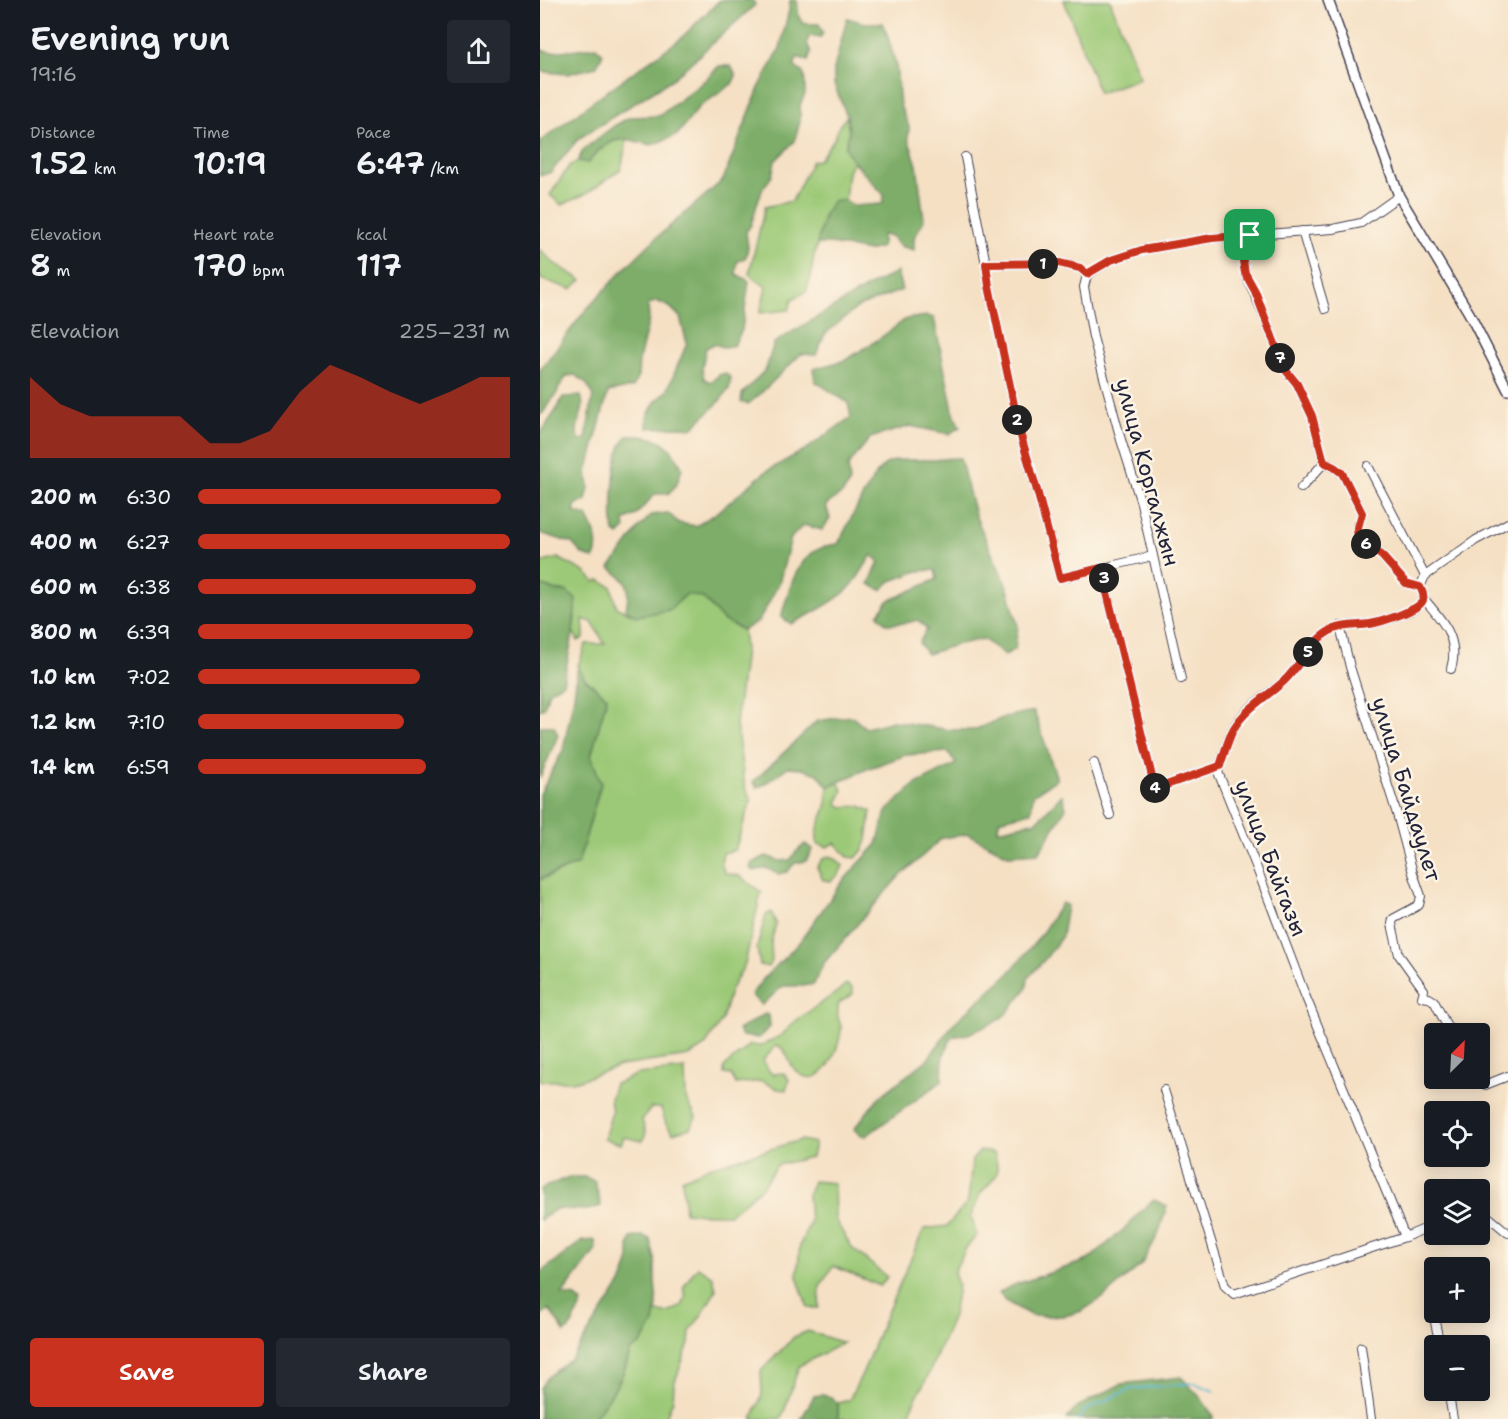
<!DOCTYPE html>
<html lang="en">
<head>
<meta charset="utf-8">
<style>
  body { margin:0; font-family:"Shantell Sans",sans-serif; background:#242831; color:#f1f3f6; height:100vh; display:flex; flex-direction:column; font-size:22px; white-space:nowrap }
  * { box-sizing:border-box; margin:0 }
  p { font-size:20px; color:#9ea1a6 }
  .icon { flex:none; width:33px; height:33px; fill:none; stroke:currentColor; stroke-width:2; stroke-linecap:round; stroke-linejoin:round }
  .map { position:relative; flex:1; overflow:hidden }
  .drawer { display:flex; flex-direction:column; background:#171b24; width:540px }
  .drawer>* { flex:none }
  .needle { width:39px; rotate:24deg }
  .fabs { position:absolute; left:884px; top:1023px; display:grid; gap:12px }
  .fabs a { display:grid; place-items:center; width:66px; height:66px; border-radius:6px; background:#171b24; box-shadow:0 3px 15px #0003; font-size:30px }
  .pin { position:absolute; display:grid; place-items:center; width:51px; height:51px; color:#fff; margin:-26px; border-radius:12px; box-shadow:0 3px 9px #0006 }
  .km { position:absolute; width:30px; height:30px; margin:-15px; border-radius:50%; background:#222; color:#fff; font-size:16px; line-height:30px; text-align:center }
  .round { display:grid; place-items:center; flex:none; width:63px; height:63px; border-radius:6px; background:#242831 }
  .overview { display:flex; align-items:center; justify-content:space-between; height:102px; padding:0 30px }
  h1 { font-size:33px; font-weight:600; line-height:45px }
  .stats { display:grid; grid-template-columns:repeat(3,1fr); gap:9px; height:102px; padding:6px 30px }
  .stats div { display:grid; align-content:center }
  .stats b { font-size:30px; font-weight:600 }
  .stats small { font-size:16px; font-weight:400 }
  .stats p { font-size:16px }
  .chart { height:168px; padding:12px 30px }
  .chart p { display:flex; justify-content:space-between }
  .chart svg { width:100%; height:108px; margin-top:6px; fill:#c8321e; opacity:.7 }
  .action { display:flex; gap:12px; margin-top:auto; padding:12px 30px }
  .action a { flex:1; height:69px; border-radius:6px; background:#c8321e; color:#fff; font-size:24px; font-weight:600; line-height:69px; text-align:center }
  .action a+a { background:#242831; color:#f1f3f6 }
  ul { padding:0 30px; list-style:none; font-size:20px }
  li { display:grid; grid-template-columns:96px 72px 1fr; align-items:center; height:45px }
  li i { height:15px; border-radius:8px; background:#c8321e }
  main { display:flex; flex:1; min-height:0 }
  .map>svg:first-child { display:block }
  .green { fill:#9cc977; stroke:#5f7659; stroke-width:1.5 }
  .forest { fill:#7dad68; stroke:#506852; stroke-width:1.5 }
  .lines { fill:none; stroke-linecap:round; stroke-linejoin:round }
  .stream { stroke:#52b4d1; stroke-width:2 }
  .minor-casing { stroke:#423e50; stroke-width:10 }
  .tertiary-casing { stroke:#423e50; stroke-width:12 }
  .minor { stroke:#fff; stroke-width:8 }
  .tertiary { stroke:#fff; stroke-width:9 }
  .route-casing { stroke:#fff; stroke-width:12 }
  .route { stroke:#c8321e; stroke-width:8 }
  .labels { text-anchor:middle; stroke-width:5; stroke-linejoin:round; paint-order:stroke }
  .street-label { font-size:22px; fill:#22223b; stroke:#fcf5e5 }
</style>
</head>
<body>
<main>
<section class="drawer">
<div class="overview"><div><h1>Evening run</h1><p>19:16</p></div><a class="round"><svg class="icon" aria-label="share" viewBox="0 0 24 24"><path d="M12 15V3M7 8l5-5 5 5M5 13v7h14v-7"/></svg></a></div>
<div class="stats">
<div><p>Distance</p><b>1.52<small> km</small></b></div>
<div><p>Time</p><b>10:19</b></div>
<div><p>Pace</p><b>6:47<small> /km</small></b></div>
</div>
<div class="stats">
<div><p>Elevation</p><b>8<small> m</small></b></div>
<div><p>Heart rate</p><b>170<small> bpm</small></b></div>
<div><p>kcal</p><b>117</b></div>
</div>
<div class="chart"><p><span>Elevation</span>225–231 m</p>
<svg viewBox="0 0 160 44" preserveAspectRatio="none"><path d="M0 44V11L10 22L20 27L30 27L40 27L50 27L60 38L70 38L80 33L90 17L100 6L110 11L120 17L130 22L140 17L150 11L160 11V44z"/></svg>
</div>
<ul>
<li><b>200 m</b>6:30<i style="width:97%"></i></li>
<li><b>400 m</b>6:27<i style="width:100%"></i></li>
<li><b>600 m</b>6:38<i style="width:89%"></i></li>
<li><b>800 m</b>6:39<i style="width:88%"></i></li>
<li><b>1.0 km</b>7:02<i style="width:71%"></i></li>
<li><b>1.2 km</b>7:10<i style="width:66%"></i></li>
<li><b>1.4 km</b>6:59<i style="width:73%"></i></li>
</ul>
<div class="action"><a>Save</a><a>Share</a></div>
</section>
<div class="map">
<svg width="968" height="1419" viewBox="0 0 968 1419">
  <rect width="100%" height="100%" fill="#fcf5e5"/>
  <filter id="ink" filterUnits="userSpaceOnUse"><feTurbulence type="fractalNoise" baseFrequency=".0167" numOctaves="2"/><feDisplacementMap in="SourceGraphic" scale="12" xChannelSelector="R" yChannelSelector="G"/><feConvolveMatrix kernelMatrix="1 2 1 2 8 2 1 2 1" color-interpolation-filters="sRGB"/></filter>
  <filter id="wash" filterUnits="userSpaceOnUse"><feTurbulence type="fractalNoise" baseFrequency=".008" numOctaves="4" result="noise"/><feDisplacementMap in="SourceGraphic" scale="24" xChannelSelector="R" yChannelSelector="G"/><feGaussianBlur stdDeviation="1.35" result="paint"/><feColorMatrix in="noise" values="0 0 0 0 0 0 0 0 0 0 0 0 0 0 0 0 0 1.4 0 .05"/><feComposite in="paint" operator="in"/></filter>
  <g filter="url(#wash)">
    <rect width="100%" height="100%" fill="#f5e0c4"/>
    <g class="green">
      <polygon points="524,0 570,0 600,78 559,93"/>
      <polygon points="307,116 309,132 305,148 313,161 308,172 305,200 292,202 274,255 271,276 266,292 252,299 249,310 220,313 226,287 209,274 225,207 252,201 272,161 279,160 294,139 299,126"/>
      <path d="M87 139 81 169 47 193 22 205 10 195 29 166 38 161 48 163C60 148 67 140 87 139Z"/>
      <polygon points="0,250 15,264 42,280 31,289 0,279"/>
      <polygon points="18,558 45,572 55,582 59,580 71,586 77,608 97,616 129,610 147,593 163,598 184,621 203,630 205,650 196,724 205,787 211,800 195,850 183,853 181,863 185,873 199,876 221,892 205,964 190,991 182,1020 165,1046 149,1056 80,1066 37,1081 0,1081 0,880 38,864 61,783 51,756 67,697 45,679 38,666 46,644 65,644 52,622 43,619 44,632 44,638 38,641 33,631 35,618 26,591 16,591 4,587 0,587 0,563"/>
      <path d="M298 782 303 791 297 803 303 807 320 806 331 811 327 840 323 850 316 858 308 857 295 843 287 847 278 844C273 831 283 819 286 807 288 800 287 793 288 787Z"/>
      <polygon points="289,856 295,858 303,866 299,874 291,881 283,880 277,867 282,860"/>
      <polygon points="231,912 236,923 231,943 232,961 228,967 220,965 217,948 226,915"/>
      <path d="M306 984 312 988 313 994 299 1003C298 1007 297 1012 298 1017 299 1021 302 1026 301 1030 299 1050 282 1094 256 1071 248 1063 248 1050 237 1045L223 1060 229 1071 233 1074 244 1073 249 1080 246 1090 238 1089 222 1081 196 1084 191 1075 184 1074V1067L210 1045 220 1046 242 1035 254 1022 297 992Z"/>
      <polygon points="145,1069 146,1099 156,1117 150,1128 133,1133 126,1124 121,1108 111,1108 102,1120 106,1133 102,1141 84,1137 81,1144 64,1139 72,1112 70,1099 75,1084 98,1074"/>
      <polygon points="261,1140 275,1143 272,1157 237,1165 222,1187 190,1214 163,1214 145,1212 142,1179 169,1167"/>
      <path d="M440 1151 454 1153C462 1178 455 1176 441 1193 437 1200 434 1209 431 1216L437 1235 426 1248 414 1272 418 1285 413 1316 387 1378 374 1402 368 1419H298V1403L309 1400 324 1370 342 1324 384 1229 407 1226 428 1202 432 1160Z"/>
      <polygon points="273,1181 294,1183 295,1219 311,1247 347,1277 340,1286 293,1266 280,1286 279,1308 268,1308 257,1277 260,1245 270,1222 268,1194"/>
      <path d="M158 1267 173 1277 176 1290 163 1313 150 1331 149 1343 134 1384 133 1400 125 1419H53C70 1397 84 1379 90 1351 104 1342 113 1329 116 1312L128 1313 142 1306 146 1296 143 1288 152 1274Z"/>
      <polygon points="268,1331 303,1343 259,1366 244,1412 240,1419 212,1419 222,1395 221,1371 254,1337"/>
    </g>
    <g class="forest">
      <polygon points="180,0 213,0 215,5 134,78 38,139 11,172 0,176 0,142 60,96 139,40"/>
      <path d="M250 0H257L259 18 264 24H279L283 32 281 37 269 36 267 43 271 52 268 61 258 57 254 66 263 73 265 82V94L260 105V122L254 142 235 161 232 176 223 188 218 201 211 225 206 232 208 247 206 257 197 262 196 274 209 281 202 330 194 345 186 348 174 344 166 348 162 368 164 379 171 382 179 375 185 373 191 378 189 389 178 403 152 428 142 427 107 428V417L115 402 127 391 147 343 140 317 130 307 116 301 108 305 109 320 99 359 98 376 93 387 68 392 47 472 49 487 46 501 36 504 34 512 47 516C55 531 60 542 54 559L42 554 32 543 0 533V434L15 412 23 397 41 396C46 409 38 418 37 430 37 431 38 440 38 440L46 439 53 394 46 383 35 375 27 376 19 387 16 395 9 403 4 412 0 415V370L44 312 83 270 116 238 183 180 219 88 240 48 249 10Z"/>
      <polygon points="307,18 325,23 342,23 347,34 356,65 360,105 369,127 368,138 377,165 384,220 374,238 374,250 360,246 351,236 342,235 342,247 329,251 291,244 277,244 284,215 292,202 305,200 314,206 342,204 344,195 313,161 305,148 309,132 307,116 294,84 294,69"/>
      <polygon points="56,47 63,54 56,67 28,74 4,72 0,68 0,50 12,52"/>
      <polygon points="179,66 191,66 196,76 192,84 159,107 137,135 111,145 87,139 75,140 59,150 48,163 38,161 43,150 74,126 90,117 119,116 162,83"/>
      <polygon points="357,272 362,290 318,307 285,334 276,355 261,354 217,397 208,404 201,402 202,394 226,369 234,343 329,286"/>
      <path d="M387 316 394 318 414 415 420 427 409 434 370 426 330 438 308 466 310 482 303 493 286 505 290 519 282 530 263 525 251 538 239 583 219 621 203 630 184 621 163 598 147 594 129 610 97 616 86 610C90 584 90 584 70 568L99 528 111 515 128 513 139 523 156 526 178 512 225 472 268 448 311 417 308 403 275 381 273 369 306 360 339 339 366 319Z"/>
      <path d="M87 436C117 435 129 440 142 468L137 484 128 494H115L96 515 84 521 85 529 79 535 74 532C71 514 73 465 80 448 81 444 85 440 87 436Z"/>
      <path d="M420 458 435 515 468 589 478 626 475 649 465 655 443 639 415 645 387 654 379 643 387 629 378 620 366 623 347 624 338 615 348 601 397 579 395 570 378 571 351 581 341 590 329 584 339 562 332 555C325 565 319 577 311 586 300 599 266 617 251 624L241 617C251 584 258 547 298 544 307 527 332 473 346 464 355 458 380 460 392 460 401 459 411 458 420 458Z"/>
      <polygon points="4,586 16,591 26,591 36,599 33,634 23,683 9,691 4,708 0,710 0,587"/>
      <polygon points="38,666 45,679 67,697 51,756 61,783 38,864 0,879 0,794 23,750 34,696"/>
      <polygon points="494,711 517,779 493,795 491,812 459,820 458,830 497,821 522,795 526,808 499,853 468,855 428,834 402,838 356,880 283,964 274,984 263,986 243,986 222,1005 211,995 225,977 258,944 303,881 337,844 346,812 374,785 416,764 408,752 366,755 327,769 288,787 278,774 260,768 248,767 223,785 217,787 213,782 277,721 311,716 326,728 353,721 411,730 434,730 465,717"/>
      <polygon points="0,726 14,726 18,735 0,778"/>
      <polygon points="265,844 273,849 266,861 255,863 247,872 238,874 226,868 214,871 210,868 212,863 226,856 240,861 250,860 256,852"/>
      <polygon points="522,903 527,905 522,936 506,958 488,978 487,988 467,1013 457,1021 428,1034 412,1037 403,1057 402,1081 326,1136 320,1135 314,1129 338,1098 388,1059 413,1024 469,973 498,939"/>
      <polygon points="225,1014 229,1015 230,1027 219,1038 202,1036 198,1030"/>
      <polygon points="29,1177 45,1177 55,1181 61,1206 48,1210 16,1209 0,1220 0,1189"/>
      <polygon points="614,1200 627,1206 618,1235 601,1265 566,1295 542,1311 525,1316 492,1316 465,1301 459,1293 471,1286 548,1260 583,1230 603,1209"/>
      <path d="M102 1236 110 1239 115 1259V1281L117 1305 114 1323 101 1344 90 1351C84 1379 70 1397 53 1419H0V1388L8 1377 31 1359 82 1282 89 1263V1244L91 1238Z"/>
      <polygon points="55,1240 56,1250 22,1295 36,1297 42,1303 32,1325 25,1333 9,1309 0,1317 0,1273 42,1241"/>
      <polygon points="641,1377 660,1397 674,1417 673,1419 527,1419 537,1407 581,1384"/>
      <polygon points="282,1395 291,1397 298,1403 298,1419 261,1419 274,1396"/>
    </g>
    <g class="lines">
      <polyline class="stream" points="538,1419 546,1410 590,1389 654,1383 674,1391"/>
    </g>
  </g>
  <g filter="url(#ink)">
    <g class="lines">
      <g class="minor-casing">
        <g id="minor">
          <polyline points="425,157 446,264 449,286 480,433 498,494 520,578 613,556"/>
          <polyline points="762,231 785,309"/>
          <polyline points="710,235 704,244 702,255 705,273 725,318 744,368 757,384 772,416 784,463 761,488"/>
          <polyline points="446,264 519,263 540,268 547,275 571,260 602,250 672,238 793,229 821,223 859,196"/>
          <polyline points="547,275 544,287 553,337 581,440 601,503 641,679"/>
          <polyline points="784,463 794,467 802,473 822,513 817,531 819,540 842,556 866,583 880,587"/>
          <polyline points="828,466 885,576"/>
          <polyline points="561,568 615,789 680,766"/>
          <path d="M884 599C902 620 920 639 911 669"/>
          <polyline points="800,626 810,667 857,814 873,873 881,896 879,905 853,919 852,924 859,955 884,990 882,997 889,998 894,1001 911,1034"/>
          <polyline points="554,763 570,815"/>
          <polyline points="945,1085 968,1076"/>
          <polyline points="624,1090 685,1286 694,1294 865,1237 894,1225"/>
          <polyline points="939,1209 968,1233"/>
          <path d="M865 1237 765 995 716 866 678 772C682 758 687 742 693 729 704 708 727 696 743 682 760 666 772 639 794 629 805 624 818 626 830 624 841 622 879 611 883 600 885 595 882 591 880 587L885 576 936 540 968 523"/>
          <polyline points="895,1322 900,1346"/>
          <polyline points="821,1347 831,1419"/>
          <polyline points="908,1390 913,1419"/>
        </g>
      </g>
      <g class="tertiary-casing">
        <polyline id="tertiary" points="788,0 859,196 929,313 968,390"/>
      </g>
      <use href="#minor" class="minor"/>
      <use href="#tertiary" class="tertiary"/>
    </g>
  </g>
  <g class="lines" filter="url(#ink)">
    <g class="route-casing">
      <path id="route" d="M710 235 704 244 702 255 705 273 715 291 744 368 757 384 772 416 784 462 794 467 802 473 822 513 817 531 819 540 842 556 866 583 880 587C882 591 885 595 883 600 880 610 841 622 830 624 819 626 805 624 794 629 772 638 761 665 744 681 728 696 706 708 694 728 688 739 684 754 680 766L615 789 561 568 520 578 498 494 480 433 449 286 446 264 519 263 540 268 547 274 571 260 602 250 672 238Z"/>
    </g>
    <use href="#route" class="route"/>
  </g>
  <g class="labels">
    <g class="street-label">
      <text transform="translate(608 472) rotate(75)" y="8">улица Коргалжын</text>
      <text transform="translate(867 789) rotate(73)" y="8">улица Байдаулет</text>
      <text transform="translate(731 858) rotate(69)" y="8">улица Байгазы</text>
    </g>
  </g>
</svg>
<div class="fabs">
<a><svg class="needle" viewBox="-14 -14 28 28"><path d="M0-13l5 13h-10z" fill="#e53935"/><path d="M0 13l5-13h-10z" fill="#9ea1a6"/></svg></a>
<a><svg class="icon" aria-label="locate" viewBox="0 0 24 24"><circle cx="12" cy="12" r="6"/><path d="M12 2v4M12 18v4M2 12h4M18 12h4"/></svg></a>
<a><svg class="icon" aria-label="layers" viewBox="0 0 24 24"><path d="M12 4l9 5-9 5-9-5zM3 14l9 5 9-5"/></svg></a>
<a>+</a>
<a>−</a>
</div>
<div class="pin" style="left:710px;top:235px;background:#1e9e55"><svg class="icon" aria-label="arrive" viewBox="0 0 24 24"><path d="M6 21V4h12l-3 4 3 4H6"/></svg></div>
<b class="km" style="left:503px;top:264px">1</b>
<b class="km" style="left:477px;top:420px">2</b>
<b class="km" style="left:564px;top:578px">3</b>
<b class="km" style="left:615px;top:788px">4</b>
<b class="km" style="left:768px;top:652px">5</b>
<b class="km" style="left:826px;top:544px">6</b>
<b class="km" style="left:740px;top:358px">7</b>
</div>
</main>
</body>
</html>
